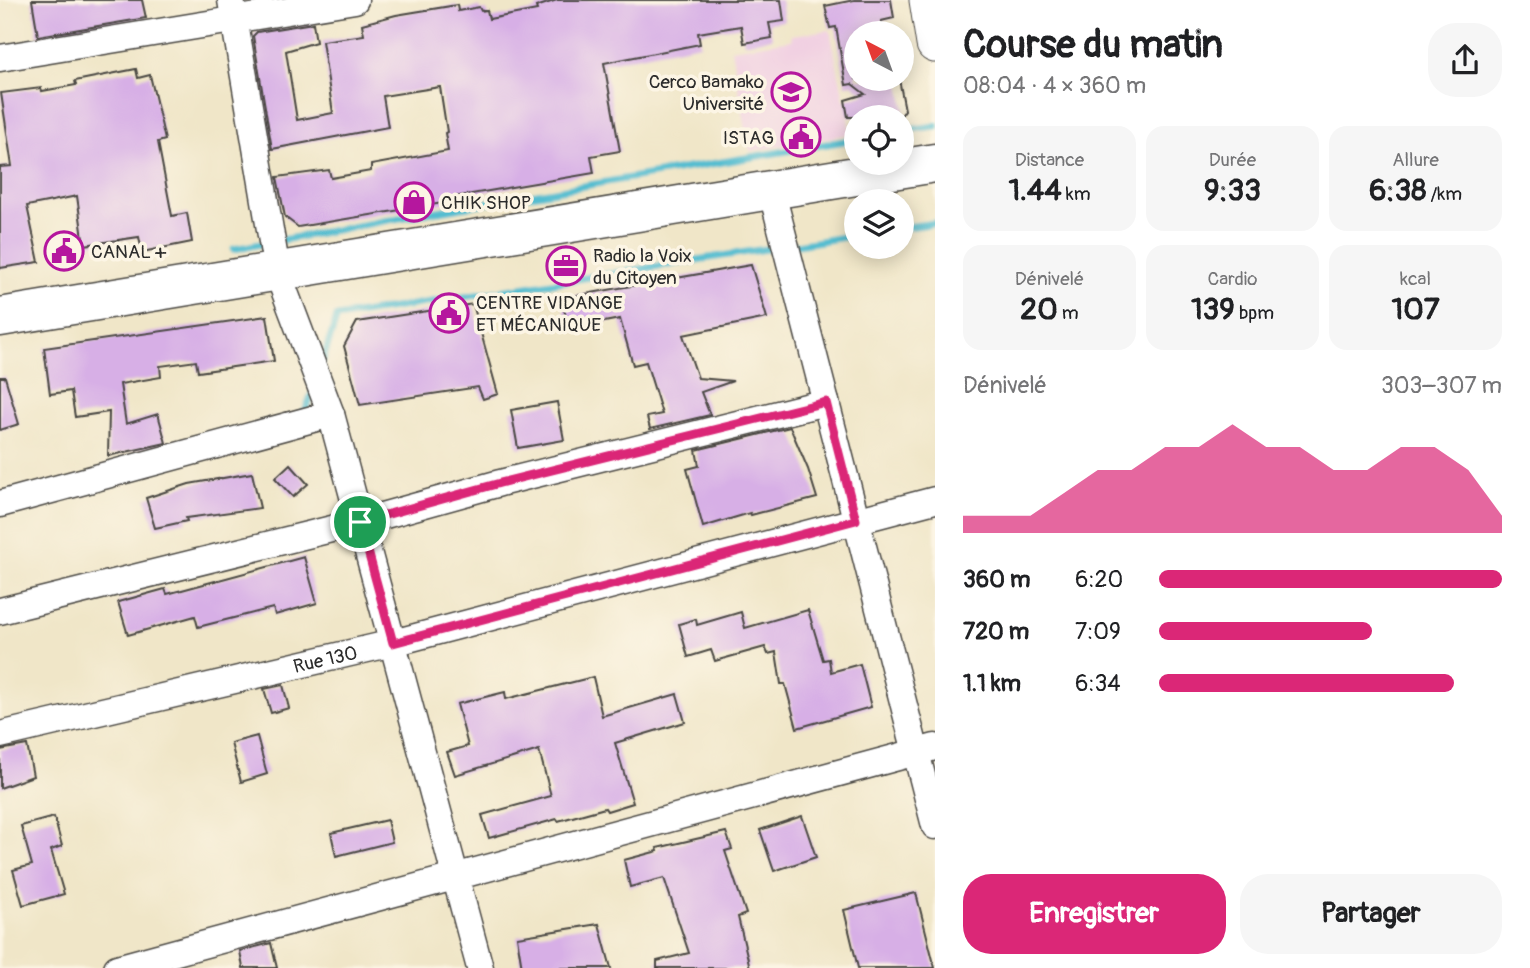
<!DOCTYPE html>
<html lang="fr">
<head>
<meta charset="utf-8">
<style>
  body { margin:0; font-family:Pangolin,sans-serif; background:#f6f6f6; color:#202124; height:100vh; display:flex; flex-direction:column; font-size:26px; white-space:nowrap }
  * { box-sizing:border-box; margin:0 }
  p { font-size:23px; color:#757577 }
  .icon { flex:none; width:38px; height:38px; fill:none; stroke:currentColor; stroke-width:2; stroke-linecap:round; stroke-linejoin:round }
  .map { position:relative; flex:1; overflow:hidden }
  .panel { display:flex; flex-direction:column; background:#fff; width:595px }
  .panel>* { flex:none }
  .needle { width:46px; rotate:319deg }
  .tools { position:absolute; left:844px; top:21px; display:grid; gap:14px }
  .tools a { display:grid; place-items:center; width:70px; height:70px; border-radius:50%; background:#fff; box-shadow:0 4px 18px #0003; font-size:35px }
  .pin { position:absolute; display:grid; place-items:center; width:60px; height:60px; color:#fff; margin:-30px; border:4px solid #fff; border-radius:50%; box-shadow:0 2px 7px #0007 }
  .round { display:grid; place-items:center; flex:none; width:74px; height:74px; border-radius:28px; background:#f6f6f6 }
  .overview { display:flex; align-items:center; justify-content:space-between; height:119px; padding:0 28px }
  h1 { font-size:38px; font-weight:800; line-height:52px }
  .metrics { display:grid; grid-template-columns:repeat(3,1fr); gap:10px; height:119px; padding:7px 28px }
  .metrics div { display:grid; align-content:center; border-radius:18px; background:#f6f6f6; text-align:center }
  .metrics b { font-size:30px; font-weight:800 }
  .metrics small { font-size:19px; font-weight:400 }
  .metrics p { font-size:19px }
  .chart { height:196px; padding:14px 28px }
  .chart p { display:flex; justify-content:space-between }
  .chart svg { width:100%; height:126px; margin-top:7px; fill:#db2777; opacity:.7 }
  .cta { display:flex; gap:14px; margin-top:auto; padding:14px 28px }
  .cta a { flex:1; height:80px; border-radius:28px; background:#db2777; color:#fff; font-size:28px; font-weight:800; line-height:80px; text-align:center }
  .cta a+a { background:#f6f6f6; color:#202124 }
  ul { padding:0 28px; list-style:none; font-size:23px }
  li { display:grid; grid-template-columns:112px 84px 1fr; align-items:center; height:52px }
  li i { height:18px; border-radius:9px; background:#db2777 }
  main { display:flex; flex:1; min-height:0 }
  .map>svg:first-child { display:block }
  .built { fill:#f1d0e2 }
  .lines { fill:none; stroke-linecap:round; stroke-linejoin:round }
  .stream { stroke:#54bdd0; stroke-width:7 }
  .building { fill:#d7afe6 }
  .street-casing { stroke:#494743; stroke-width:29 }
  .secondary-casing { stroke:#494743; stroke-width:39 }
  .primary-casing { stroke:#494743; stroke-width:41 }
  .street { stroke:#fff; stroke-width:26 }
  .secondary { stroke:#fff; stroke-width:37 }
  .primary { stroke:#fff; stroke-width:38 }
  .route-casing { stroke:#fff; stroke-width:14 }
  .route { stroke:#db2777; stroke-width:9 }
  .labels { text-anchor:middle; stroke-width:7; stroke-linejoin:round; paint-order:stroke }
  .poi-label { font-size:19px; fill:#2b2b2b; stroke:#fcf5e5; text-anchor:start }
  .street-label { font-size:19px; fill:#2b2b2b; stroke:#fcf5e5 }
</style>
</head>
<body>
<main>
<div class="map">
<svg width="935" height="968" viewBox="0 0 935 968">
  <rect width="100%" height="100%" fill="#fcf5e5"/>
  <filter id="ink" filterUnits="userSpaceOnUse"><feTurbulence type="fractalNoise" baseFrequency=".0143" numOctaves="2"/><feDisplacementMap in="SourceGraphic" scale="14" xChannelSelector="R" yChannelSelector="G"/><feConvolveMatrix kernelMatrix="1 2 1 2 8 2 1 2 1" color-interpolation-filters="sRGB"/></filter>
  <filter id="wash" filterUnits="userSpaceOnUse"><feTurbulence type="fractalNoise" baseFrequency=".00686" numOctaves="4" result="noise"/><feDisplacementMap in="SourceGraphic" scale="28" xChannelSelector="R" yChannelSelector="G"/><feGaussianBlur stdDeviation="1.57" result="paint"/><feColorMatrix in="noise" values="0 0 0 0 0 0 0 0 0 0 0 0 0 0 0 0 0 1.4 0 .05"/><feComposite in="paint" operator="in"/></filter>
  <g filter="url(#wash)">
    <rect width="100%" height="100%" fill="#f0e6c8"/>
    <polygon class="built" points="830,30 851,134 750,151 731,49 791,40 792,35"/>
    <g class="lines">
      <g class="stream">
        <polyline points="901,131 935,126"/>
        <polyline points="901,228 935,223"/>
        <polyline points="277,241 415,215 856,139"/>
        <polyline points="791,246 856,235"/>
        <polyline points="234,249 266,243"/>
        <polyline points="321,366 337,317 779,247"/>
        <polyline points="302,413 305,412 313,391"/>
      </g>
    </g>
    <g id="blocks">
      <g class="building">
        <polygon points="32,0 142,0 146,18 38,36"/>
        <polygon points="557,0 781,0 784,21 769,23 772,38 744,43 741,26 698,33 700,44 604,63 620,151 591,156 594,173 448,198 449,202 298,227 285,217 277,177 329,170 331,178 371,171 371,165 448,151 445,133 447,132 440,87 383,96 388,127 272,149 253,36 257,32 313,23 316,42 286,51 297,120 333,113 322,41 364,35 362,24 396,15 457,5 458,11 479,7 481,11 487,10 489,19 537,10 536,7"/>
        <polygon points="854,0 891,0 894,18 881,21 883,33 856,33 856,79 899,79 905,110 900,117 848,117 845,100 865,94 852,84 846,85 836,27 830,28 825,6"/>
        <polygon points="136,69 138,78 150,75 165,140 158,142 172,216 187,213 192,242 142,252 139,237 84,245 77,196 27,206 39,262 0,268 0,167 12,166 1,93 41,88 42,91 76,85 75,81"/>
        <polygon points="751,265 767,318 683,335 698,378 733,381 701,392 710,415 650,429 647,417 662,414 646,362 633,365 620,319 568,329 562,298"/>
        <polygon points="473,304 498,394 483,399 478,387 360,405 344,346 357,322"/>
        <polygon points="267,316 274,361 198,372 196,361 160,366 161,377 120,384 126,424 158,414 166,443 108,456 109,412 75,417 71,391 50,394 44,348"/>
        <polygon points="0,377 5,377 19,424 0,430"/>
        <polygon points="557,402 564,440 518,448 511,410"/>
        <polygon points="790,427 808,469 817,498 751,515 750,513 703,527 687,469 699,466 696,450"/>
        <polygon points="290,464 308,484 293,497 275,478"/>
        <polygon points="252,473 260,508 186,518 187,521 155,528 146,498 189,484"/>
        <polygon points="304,557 317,603 275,615 273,608 198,627 195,616 128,635 118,602 165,589 167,594"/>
        <polygon points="808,610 823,660 829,659 831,672 860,664 871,707 797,728 785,684 781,684 776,652 768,654 765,647 715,661 711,650 688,657 679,624 696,619 697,625 741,612 745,628"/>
        <polygon points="593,677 602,716 677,694 685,722 615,743 633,803 607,811 605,808 558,821 557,819 489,838 482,815 551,796 539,750 455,775 447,752 468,746 457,704 505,692 506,699"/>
        <polygon points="283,685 289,708 271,713 264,689"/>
        <polygon points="257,736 267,774 241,782 231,743"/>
        <polygon points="27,745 33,776 0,788 0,750"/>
        <polygon points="802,816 816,857 774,871 760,830"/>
        <polygon points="54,817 62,846 51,850 64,894 23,905 13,870 32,865 21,826"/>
        <polygon points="387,820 392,842 336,856 331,833"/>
        <polygon points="726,832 732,849 725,851 746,914 738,917 750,968 657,968 657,961 689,953 664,878 630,887 624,860 658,851 657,848"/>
        <polygon points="916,893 935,968 858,968 844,910"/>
        <polygon points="599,924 611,968 522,968 517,937"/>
        <polygon points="271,943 277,968 243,968 240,951"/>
      </g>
    </g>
  </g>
  <g filter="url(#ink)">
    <use href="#blocks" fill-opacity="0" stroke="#494743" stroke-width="2"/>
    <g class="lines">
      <g class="street-casing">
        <g id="street">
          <polyline points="231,0 277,271 331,414 480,968"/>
          <polyline points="0,58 355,0"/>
          <polyline points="771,189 935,826"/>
          <polyline points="0,504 331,414"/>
          <polyline points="0,611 360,522 500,483 826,402"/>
          <path id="s1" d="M0 735 393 643 935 500"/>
          <polyline points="117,968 935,747"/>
        </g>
      </g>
      <g class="secondary-casing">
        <polyline id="secondary" points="928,0 935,44"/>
      </g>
      <g class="primary-casing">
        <polyline id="primary" points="0,317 935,163"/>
      </g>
      <use href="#street" class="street"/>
      <use href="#secondary" class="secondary"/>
      <use href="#primary" class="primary"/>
    </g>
  </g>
  <g class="lines" filter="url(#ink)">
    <g class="route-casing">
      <polygon id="route" points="826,402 856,520 393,643 360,522 500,483"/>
    </g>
    <use href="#route" class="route"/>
  </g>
  <defs>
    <g id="university-ring" transform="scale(2.0125)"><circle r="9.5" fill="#fcf5e5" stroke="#b5179e" stroke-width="1.5"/><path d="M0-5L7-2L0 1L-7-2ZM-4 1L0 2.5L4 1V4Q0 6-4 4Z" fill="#b5179e"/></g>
    <g id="civic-ring" transform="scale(2.0125)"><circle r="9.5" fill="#fcf5e5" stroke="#b5179e" stroke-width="1.5"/><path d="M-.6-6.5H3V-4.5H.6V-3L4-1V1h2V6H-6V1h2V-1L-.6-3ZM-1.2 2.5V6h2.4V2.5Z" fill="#b5179e"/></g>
    <g id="shop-ring" transform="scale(2.0125)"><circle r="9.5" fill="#fcf5e5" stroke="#b5179e" stroke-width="1.5"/><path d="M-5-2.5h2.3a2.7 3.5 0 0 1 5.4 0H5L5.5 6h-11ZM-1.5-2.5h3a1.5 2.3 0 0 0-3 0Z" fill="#b5179e"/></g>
    <g id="office-ring" transform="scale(2.0125)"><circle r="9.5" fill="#fcf5e5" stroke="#b5179e" stroke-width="1.5"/><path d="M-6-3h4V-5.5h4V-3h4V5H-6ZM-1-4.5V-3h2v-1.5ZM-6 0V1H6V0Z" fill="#b5179e"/></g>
  </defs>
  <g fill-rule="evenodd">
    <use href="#university-ring" x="791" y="92"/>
    <use href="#civic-ring" x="801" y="137"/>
    <use href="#shop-ring" x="414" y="202"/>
    <use href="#civic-ring" x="64" y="251"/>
    <use href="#office-ring" x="566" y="266"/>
    <use href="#civic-ring" x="449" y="313"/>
  </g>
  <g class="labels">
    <g class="poi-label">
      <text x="764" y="88" text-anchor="end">Cerco Bamako<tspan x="764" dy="22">Université</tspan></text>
      <text x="774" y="144" text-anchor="end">ISTAG</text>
      <text x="441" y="209">CHIK SHOP</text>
      <text x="91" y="258">CANAL +</text>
      <text x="593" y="262">Radio la Voix<tspan x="593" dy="22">du Citoyen</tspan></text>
      <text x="476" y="309">CENTRE VIDANGE<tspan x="476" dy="22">ET MÉCANIQUE</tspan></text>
    </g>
    <g class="street-label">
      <text dy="7" stroke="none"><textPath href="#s1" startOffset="334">Rue 130</textPath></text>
    </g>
  </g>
</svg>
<div class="tools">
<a><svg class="needle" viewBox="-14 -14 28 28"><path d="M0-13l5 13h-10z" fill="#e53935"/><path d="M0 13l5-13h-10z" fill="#757577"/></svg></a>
<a><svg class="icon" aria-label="locate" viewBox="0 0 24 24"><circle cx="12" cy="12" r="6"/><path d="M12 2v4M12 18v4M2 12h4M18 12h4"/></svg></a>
<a><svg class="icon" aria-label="layers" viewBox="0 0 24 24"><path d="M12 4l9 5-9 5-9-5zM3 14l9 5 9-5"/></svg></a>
</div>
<div class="pin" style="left:360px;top:522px;background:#1e9e55"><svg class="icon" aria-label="arrive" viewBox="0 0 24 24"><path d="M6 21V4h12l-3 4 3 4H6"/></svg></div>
</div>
<section class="panel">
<div class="overview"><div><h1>Course du matin</h1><p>08:04 · 4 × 360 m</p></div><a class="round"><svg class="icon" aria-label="share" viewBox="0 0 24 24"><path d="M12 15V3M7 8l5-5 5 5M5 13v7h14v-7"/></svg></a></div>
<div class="metrics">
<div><p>Distance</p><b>1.44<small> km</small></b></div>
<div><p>Durée</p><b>9:33</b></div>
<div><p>Allure</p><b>6:38<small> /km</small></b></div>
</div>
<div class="metrics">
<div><p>Dénivelé</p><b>20<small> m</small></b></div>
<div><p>Cardio</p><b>139<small> bpm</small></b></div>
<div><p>kcal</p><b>107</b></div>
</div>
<div class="chart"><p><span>Dénivelé</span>303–307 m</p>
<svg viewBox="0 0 160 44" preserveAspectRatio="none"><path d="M0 44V38L10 38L20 38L30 30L40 22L50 22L60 14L70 14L80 6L90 14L100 14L110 22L120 22L130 14L140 14L150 22L160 38V44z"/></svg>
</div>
<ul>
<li><b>360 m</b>6:20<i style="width:100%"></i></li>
<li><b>720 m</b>7:09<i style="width:62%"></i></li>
<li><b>1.1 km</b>6:34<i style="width:86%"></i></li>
</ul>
<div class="cta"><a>Enregistrer</a><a>Partager</a></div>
</section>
</main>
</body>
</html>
